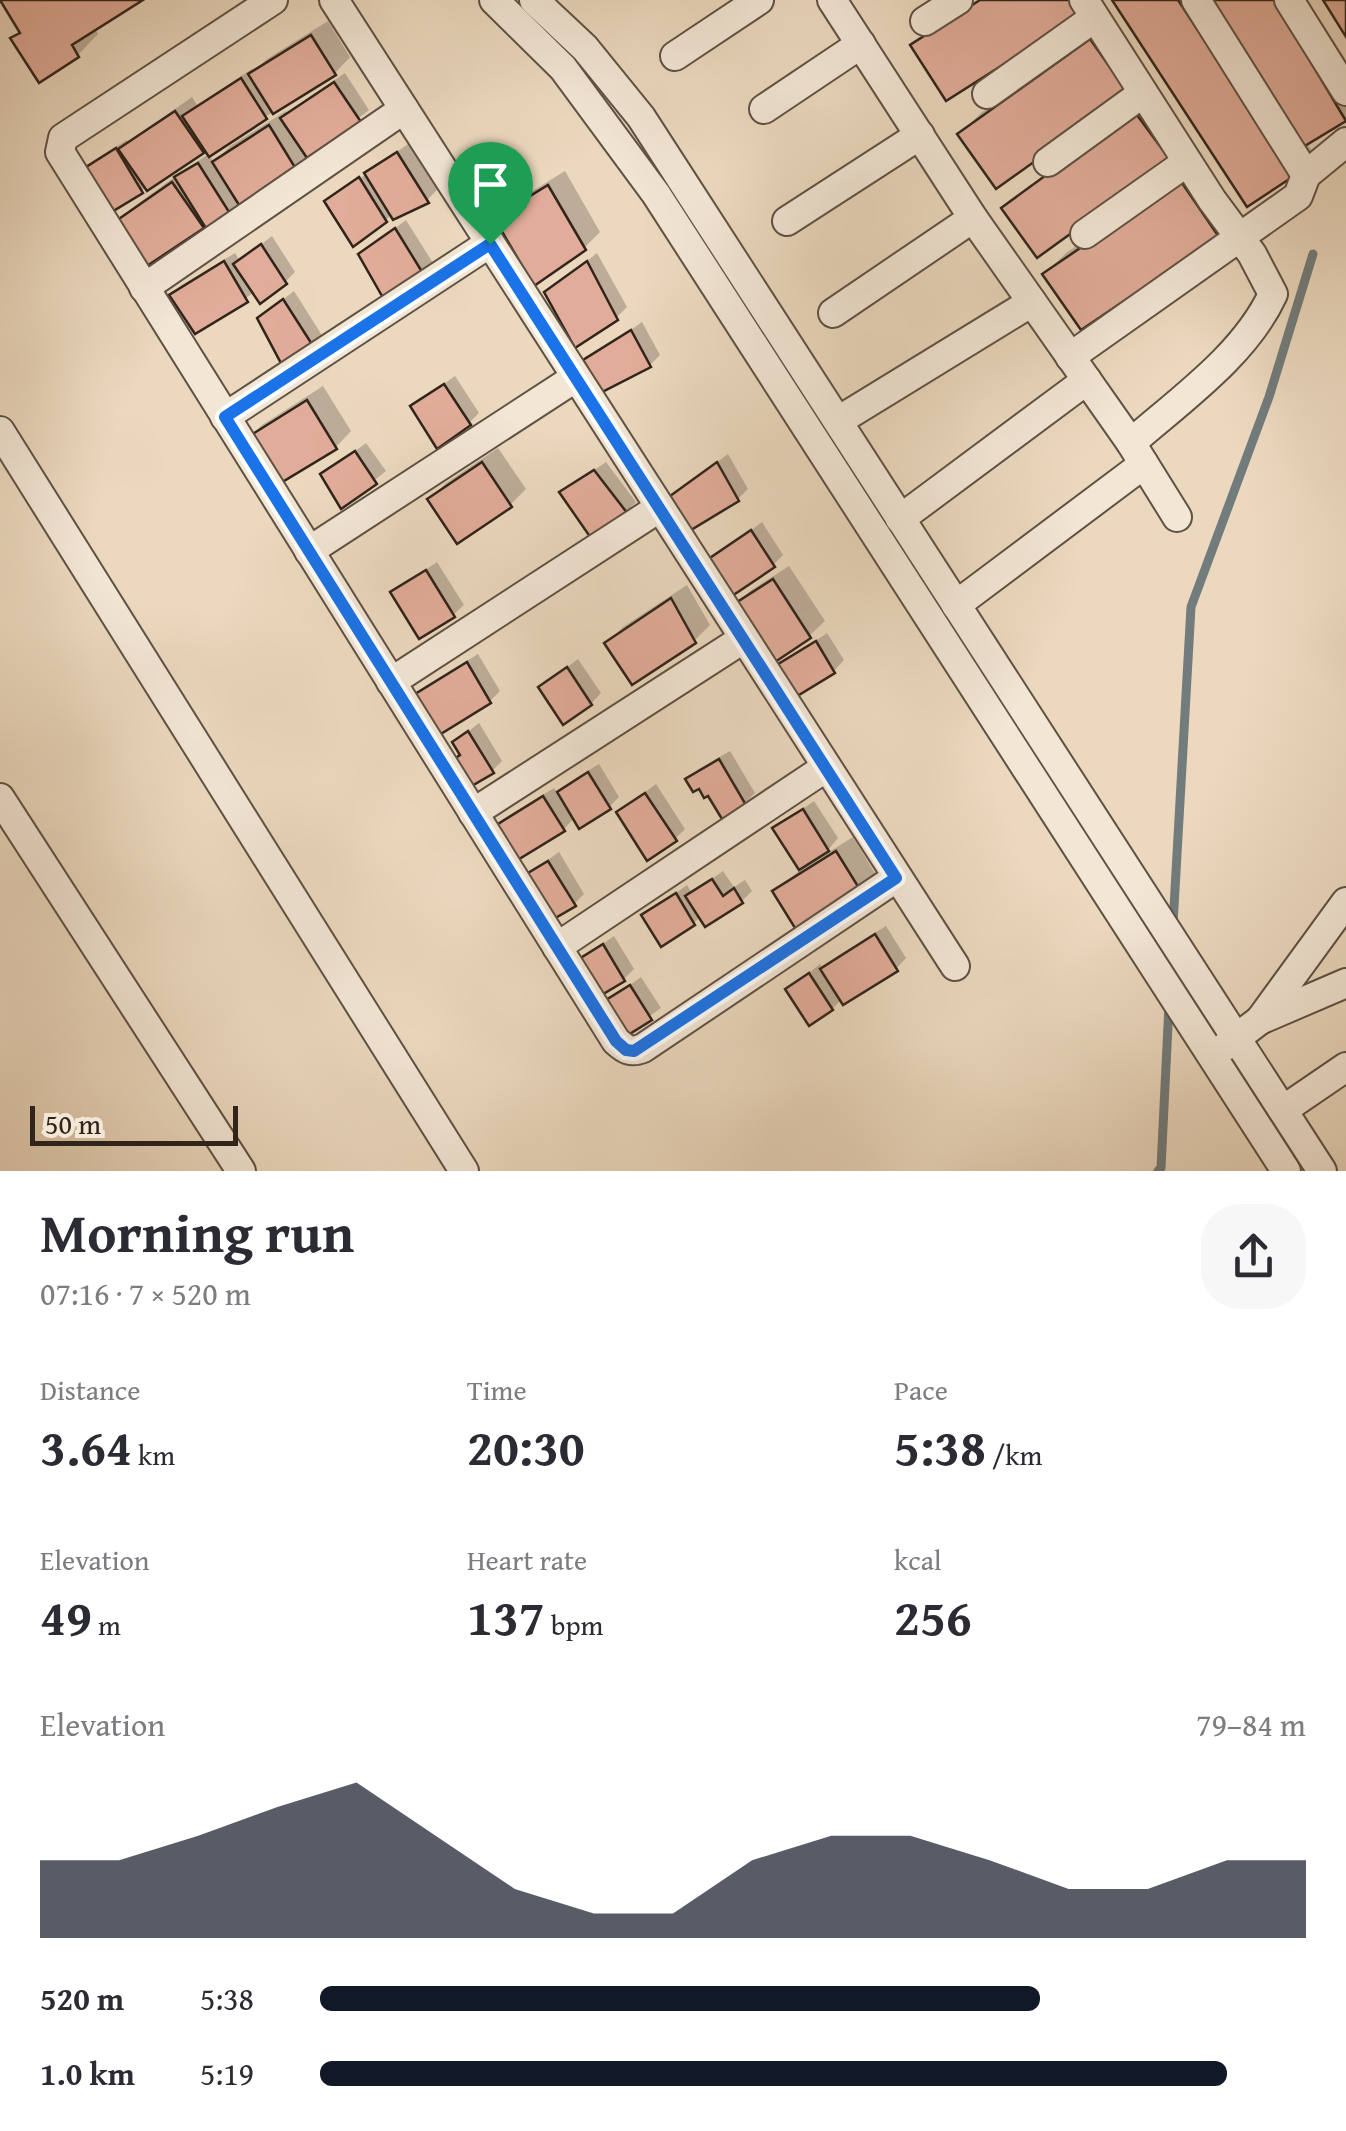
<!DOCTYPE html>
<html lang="en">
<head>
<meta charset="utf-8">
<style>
  body { margin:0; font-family:"Gentium Book Plus",serif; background:#f7f7f7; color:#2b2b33; height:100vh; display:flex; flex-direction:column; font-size:38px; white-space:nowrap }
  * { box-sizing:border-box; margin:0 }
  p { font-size:32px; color:#7c7c81 }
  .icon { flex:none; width:55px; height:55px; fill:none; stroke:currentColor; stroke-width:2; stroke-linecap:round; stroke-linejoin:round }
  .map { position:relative; height:1171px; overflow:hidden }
  .details { display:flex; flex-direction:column; background:#fff; flex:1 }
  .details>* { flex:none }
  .scale { position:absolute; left:30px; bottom:25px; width:208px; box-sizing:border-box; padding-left:10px; border:5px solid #30241b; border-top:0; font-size:28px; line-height:35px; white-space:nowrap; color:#30241b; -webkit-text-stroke:8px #f2e6d5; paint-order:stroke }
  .pin { position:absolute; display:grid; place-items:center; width:85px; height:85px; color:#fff; margin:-102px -42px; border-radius:50% 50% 50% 0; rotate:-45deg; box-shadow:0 0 10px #0007 }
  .pin .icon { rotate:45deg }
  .round { display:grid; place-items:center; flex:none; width:105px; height:105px; border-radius:40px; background:#f7f7f7 }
  .summary { display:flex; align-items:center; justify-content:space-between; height:170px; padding:0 40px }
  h1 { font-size:55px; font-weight:800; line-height:75px }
  .metrics { display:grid; grid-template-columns:repeat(3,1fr); gap:15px; height:170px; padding:10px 40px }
  .metrics div { display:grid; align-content:center }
  .metrics b { font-size:50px; font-weight:800 }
  .metrics small { font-size:28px; font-weight:400 }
  .metrics p { font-size:28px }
  .chart { height:280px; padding:20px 40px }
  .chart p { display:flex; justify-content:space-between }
  .chart svg { width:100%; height:180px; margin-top:10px; fill:#111827; opacity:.7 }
  ul { padding:0 40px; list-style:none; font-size:32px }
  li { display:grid; grid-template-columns:160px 120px 1fr; align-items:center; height:75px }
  li i { height:25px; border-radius:12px; background:#111827 }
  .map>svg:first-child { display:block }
  .shadow { fill:#0003 }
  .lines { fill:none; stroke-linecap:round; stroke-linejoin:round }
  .stream { stroke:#727c7c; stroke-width:9 }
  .building { fill:#e1ac99; stroke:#30241b; stroke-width:2.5 }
  .minor-casing { stroke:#5f5144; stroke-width:32 }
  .minor { stroke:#f2e6d5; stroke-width:28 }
  .route-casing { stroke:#fff; stroke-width:20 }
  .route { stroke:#1a73e8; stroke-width:12 }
</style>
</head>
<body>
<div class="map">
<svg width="1346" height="1171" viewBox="0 0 1346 1171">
  <rect width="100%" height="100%" fill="#ebd8be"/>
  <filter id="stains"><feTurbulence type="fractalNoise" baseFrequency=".002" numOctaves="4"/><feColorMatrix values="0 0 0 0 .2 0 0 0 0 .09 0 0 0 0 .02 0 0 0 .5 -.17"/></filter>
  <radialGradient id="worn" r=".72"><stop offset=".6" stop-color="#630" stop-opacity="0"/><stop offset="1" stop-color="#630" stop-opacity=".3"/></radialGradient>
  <g class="shadow">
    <polygon points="2,0 138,0 94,27 98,34 78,55 14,39 22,31"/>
    <polygon points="1115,0 1307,0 1346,63 1346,118 1306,142 1313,153 1292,174"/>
    <polygon points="1112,20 1148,71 1128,92 960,134 981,113"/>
    <polygon points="328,21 350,57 335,73 265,117 206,148 141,191 86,169 96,159 127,140 128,142 192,97 197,105 252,69 254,72 267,59"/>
    <polygon points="345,73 369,110 295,167 239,202 229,213 202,226 116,223 132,208 187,168 209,154 214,163 230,146 286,111 287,113"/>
    <polygon points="1151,98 1185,144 1169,159 1004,208 1020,193"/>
    <polygon points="408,144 437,190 427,200 392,214 386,220 327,202"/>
    <polygon points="1202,161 1238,214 1217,235 1045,274 1066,253"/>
    <polygon points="565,171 600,232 584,248 497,219 513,203"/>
    <polygon points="406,220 433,263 423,273 361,254"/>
    <polygon points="272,236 295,272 285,282 255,292 195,331 172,295 182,285 235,253 240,261"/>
    <polygon points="597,253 627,307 616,318 547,293"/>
    <polygon points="294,291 323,337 313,347 260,318"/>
    <polygon points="642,322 660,355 650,365 587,361"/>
    <polygon points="455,376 479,413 469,423 413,406"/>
    <polygon points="323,386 351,431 336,447 246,441 262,425"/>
    <polygon points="366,443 386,471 342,506 323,475"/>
    <polygon points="498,448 526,489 510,505 430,499 446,483"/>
    <polygon points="728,454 748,489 738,499 673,496"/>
    <polygon points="606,462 636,502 626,512 562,492"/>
    <polygon points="762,522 783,555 773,565 707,563"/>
    <polygon points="437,562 464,605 453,615 394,592"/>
    <polygon points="789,566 825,621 809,636 734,606 750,591"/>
    <polygon points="687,585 710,625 694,641 608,643 623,627"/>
    <polygon points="827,633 844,660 834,671 795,694 778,667"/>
    <polygon points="478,654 500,691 490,701 432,736 410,700 420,690"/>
    <polygon points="578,659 601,693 591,704 541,687"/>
    <polygon points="479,723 502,761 492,771 449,764 462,753 455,742"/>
    <polygon points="730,751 755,793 745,803 688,779 699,769"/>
    <polygon points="599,764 619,797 609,807 575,817 564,829 493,830 503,819 554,788 558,794 570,782"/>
    <polygon points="656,784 685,829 675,839 619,812"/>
    <polygon points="814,801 838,838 824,855 853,837 878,878 863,894 775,892 801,869 775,828"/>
    <polygon points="559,852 584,894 574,904 521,879"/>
    <polygon points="723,871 734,887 745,880 752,891 742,901 701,916 694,923 644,916 687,885 692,893"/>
    <polygon points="886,926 906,958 896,969 842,999 832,1009 788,989 820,964 823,969 833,959"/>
    <polygon points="614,936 634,969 624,979 574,964"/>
    <polygon points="641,977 661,1008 620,1037 601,1006"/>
  </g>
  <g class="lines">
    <g class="stream">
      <polyline points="1173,925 1191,607 1269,397 1313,254"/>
      <polyline points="1158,1171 1161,1168 1169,1005"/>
    </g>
  </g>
  <g class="building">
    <polygon points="0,0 143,0 72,45 79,57 39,83 10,38 20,33"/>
    <polygon points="980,0 1074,0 1083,14 946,101 910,45"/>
    <polygon points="1112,0 1178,0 1294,176 1247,207"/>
    <polygon points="1212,0 1274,0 1346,121 1303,147"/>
    <polygon points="1323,0 1346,0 1346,37"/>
    <polygon points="311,35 336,75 273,114 248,74"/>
    <polygon points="1090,39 1129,94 996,189 957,134"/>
    <polygon points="241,78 267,119 209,157 182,116"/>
    <polygon points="334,82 361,122 307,158 280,118"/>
    <polygon points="175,111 204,153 147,191 118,149"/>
    <polygon points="1134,111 1171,161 1037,258 1001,208"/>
    <polygon points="269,125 296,169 239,205 212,162"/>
    <polygon points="116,148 143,193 110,213 83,169"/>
    <polygon points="397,152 429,203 393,220 364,173"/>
    <polygon points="198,163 231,215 207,230 174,177"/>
    <polygon points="359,177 387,222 353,247 324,201"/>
    <polygon points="1180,180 1219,237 1081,330 1042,274"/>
    <polygon points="172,182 204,228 144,268 113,223"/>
    <polygon points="548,185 586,250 534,286 494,218"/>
    <polygon points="395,228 424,275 386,303 358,254"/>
    <polygon points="261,244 287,284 260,304 233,264"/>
    <polygon points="224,261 248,302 195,334 169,295"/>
    <polygon points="587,261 618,320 575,348 544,292"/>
    <polygon points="283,299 315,349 282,365 257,318"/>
    <polygon points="631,330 651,367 602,392 583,360"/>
    <polygon points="444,384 471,425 437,449 410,406"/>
    <polygon points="307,400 337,449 274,487 243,440"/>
    <polygon points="355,451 377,484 341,509 320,474"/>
    <polygon points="482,462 512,507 457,544 427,499"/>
    <polygon points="717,462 739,501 691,530 670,496"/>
    <polygon points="594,470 628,514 593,541 559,492"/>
    <polygon points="751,530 775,567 726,600 704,562"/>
    <polygon points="426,570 455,617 419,639 390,592"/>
    <polygon points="773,579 811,638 769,666 731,606"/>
    <polygon points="671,598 696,643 632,685 604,643"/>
    <polygon points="816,641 835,673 794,698 775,666"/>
    <polygon points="467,662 491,703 431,740 407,699"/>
    <polygon points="567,667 592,705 563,725 538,687"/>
    <polygon points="468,731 494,773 463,791 446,764 460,755 452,742"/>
    <polygon points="719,759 746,805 722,819 708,796 704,798 699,789 693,792 685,779"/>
    <polygon points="588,772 611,809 579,829 557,792"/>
    <polygon points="645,793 677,841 647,861 616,812"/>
    <polygon points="543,796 565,831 511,864 490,829"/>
    <polygon points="803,809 829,851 799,870 772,828"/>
    <polygon points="836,851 864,896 800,936 772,891"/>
    <polygon points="548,861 576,906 545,924 518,879"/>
    <polygon points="712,879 723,896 734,888 743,903 705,927 685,896"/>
    <polygon points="676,893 695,925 661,947 641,915"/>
    <polygon points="875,934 898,971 843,1005 820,969"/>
    <polygon points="603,944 625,981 593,1000 571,964"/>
    <polygon points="809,973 833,1010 809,1026 785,989"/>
    <polygon points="630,985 652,1020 620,1040 598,1005"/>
  </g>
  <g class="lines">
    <g class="minor-casing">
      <g id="minor">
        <path d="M273 0 63 138 60 152 616 1041C626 1050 631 1053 643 1048L896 878"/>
        <polyline points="334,0 955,966"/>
        <polyline points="494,0 563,68 656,194 1286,1171"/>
        <polyline points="534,0 585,48 641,117 1322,1171"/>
        <polyline points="832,0 973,218 1131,443 1177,517"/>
        <path d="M1084 0 1212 200 1252 254 1273 294C1245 355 1180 400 1131 443"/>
        <polyline points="1196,0 1306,175"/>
        <polyline points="1289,0 1346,91"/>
        <polyline points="925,21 958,0"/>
        <polyline points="675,56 759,0"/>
        <polyline points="987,94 1094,18"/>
        <polyline points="764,109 861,44"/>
        <polyline points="1048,162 1143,93"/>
        <polyline points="787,221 920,135"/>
        <polyline points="1085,234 1187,162"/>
        <polyline points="144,288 404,109"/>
        <polyline points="833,313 973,218"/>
        <polyline points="1070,357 1298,196 1306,175 1346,142"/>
        <polyline points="225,417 490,243"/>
        <polyline points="838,421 1032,302"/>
        <polyline points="0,431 464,1171"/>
        <polyline points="900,519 1087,380"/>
        <polyline points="309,551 575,378"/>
        <polyline points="956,605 1144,464"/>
        <polyline points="391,682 659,508"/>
        <polyline points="0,798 241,1171"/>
        <polyline points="473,813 743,639"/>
        <polyline points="557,947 825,768"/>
        <polyline points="1260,1020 1346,983"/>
        <polyline points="1226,1046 1260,1020 1346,902"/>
        <polyline points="1283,1110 1346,1067"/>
      </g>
    </g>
    <use href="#minor" class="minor"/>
  </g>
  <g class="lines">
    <g class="route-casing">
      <polygon id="route" points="490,244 896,878 634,1051 626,1050 616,1041 225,417"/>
    </g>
    <use href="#route" class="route"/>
  </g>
  <rect width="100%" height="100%" filter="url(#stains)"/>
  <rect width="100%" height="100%" fill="url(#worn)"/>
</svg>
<div class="scale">50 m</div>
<div class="pin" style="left:490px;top:244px;background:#1e9e55"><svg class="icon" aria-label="arrive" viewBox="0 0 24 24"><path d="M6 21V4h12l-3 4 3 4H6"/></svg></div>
</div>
<section class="details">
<div class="summary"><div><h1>Morning run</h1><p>07:16 · 7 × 520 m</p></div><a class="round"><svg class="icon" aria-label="share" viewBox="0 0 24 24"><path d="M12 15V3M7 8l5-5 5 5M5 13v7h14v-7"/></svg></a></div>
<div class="metrics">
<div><p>Distance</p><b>3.64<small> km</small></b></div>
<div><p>Time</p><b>20:30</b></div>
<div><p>Pace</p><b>5:38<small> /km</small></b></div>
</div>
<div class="metrics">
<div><p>Elevation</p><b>49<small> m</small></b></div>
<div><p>Heart rate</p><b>137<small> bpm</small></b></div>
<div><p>kcal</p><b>256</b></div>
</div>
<div class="chart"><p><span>Elevation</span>79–84 m</p>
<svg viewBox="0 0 160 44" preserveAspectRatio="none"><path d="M0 44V25L10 25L20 19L30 12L40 6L50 19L60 32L70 38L80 38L90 25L100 19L110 19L120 25L130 32L140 32L150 25L160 25V44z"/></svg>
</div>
<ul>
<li><b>520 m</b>5:38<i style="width:73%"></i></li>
<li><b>1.0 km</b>5:19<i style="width:92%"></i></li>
</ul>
</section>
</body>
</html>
